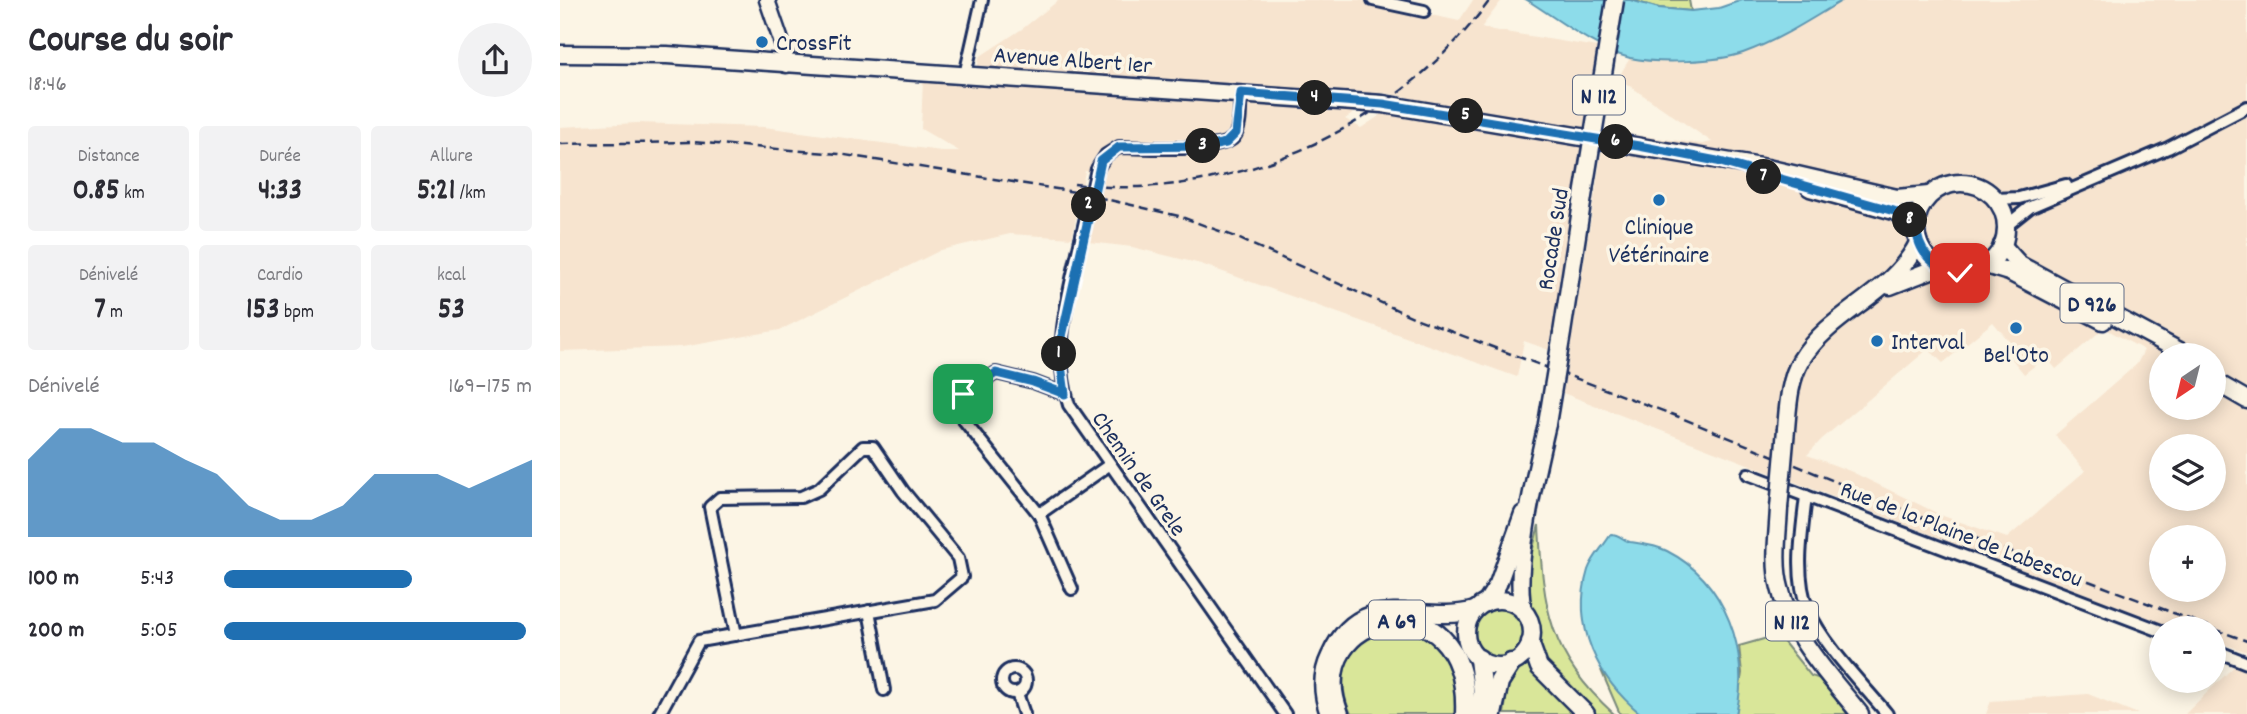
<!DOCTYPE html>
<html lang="fr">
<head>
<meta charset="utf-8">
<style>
  body { margin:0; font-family:Dekko,sans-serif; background:#f2f2f3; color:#2b2b33; height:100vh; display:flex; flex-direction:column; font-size:26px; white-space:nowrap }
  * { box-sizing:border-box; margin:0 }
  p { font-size:23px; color:#7c7c81 }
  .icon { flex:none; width:38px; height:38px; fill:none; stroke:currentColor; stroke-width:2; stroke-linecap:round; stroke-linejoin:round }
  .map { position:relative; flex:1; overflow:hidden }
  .details { display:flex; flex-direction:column; background:#fff; width:560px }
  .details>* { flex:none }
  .needle { width:46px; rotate:215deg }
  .fabs { position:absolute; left:1589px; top:343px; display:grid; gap:14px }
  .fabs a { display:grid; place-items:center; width:77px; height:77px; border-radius:50%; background:#fff; box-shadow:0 4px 18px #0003; font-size:35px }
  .pin { position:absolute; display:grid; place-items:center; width:60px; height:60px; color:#fff; margin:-30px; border-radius:14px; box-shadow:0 4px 10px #0006 }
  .km { position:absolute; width:35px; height:35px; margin:-18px; border-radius:50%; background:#222; color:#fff; font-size:19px; line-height:35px; text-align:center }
  .round { display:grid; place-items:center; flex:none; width:74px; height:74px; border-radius:37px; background:#f2f2f3 }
  .head { display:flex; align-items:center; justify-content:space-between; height:119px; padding:0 28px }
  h1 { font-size:38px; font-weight:800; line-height:52px }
  .metrics { display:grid; grid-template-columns:repeat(3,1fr); gap:10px; height:119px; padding:7px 28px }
  .metrics div { display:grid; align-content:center; border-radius:7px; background:#f2f2f3; text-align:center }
  .metrics b { font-size:30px; font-weight:800 }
  .metrics small { font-size:19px; font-weight:400 }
  .metrics p { font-size:19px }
  .chart { height:196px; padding:14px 28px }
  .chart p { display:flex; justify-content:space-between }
  .chart svg { width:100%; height:126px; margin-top:7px; fill:#1f6fb2; opacity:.7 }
  ul { padding:0 28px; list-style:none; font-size:23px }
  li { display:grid; grid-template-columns:112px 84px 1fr; align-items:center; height:52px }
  li i { height:18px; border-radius:9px; background:#1f6fb2 }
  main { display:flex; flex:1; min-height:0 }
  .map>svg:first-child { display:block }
  .built { fill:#f7e4cf; fill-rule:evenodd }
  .green { fill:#d9e699; stroke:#7a8a7c; stroke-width:2 }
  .water { fill:#8ddcea; stroke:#5f97b2; stroke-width:2 }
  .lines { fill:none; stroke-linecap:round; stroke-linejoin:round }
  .minor-casing { stroke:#1b2f5e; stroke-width:16 }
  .secondary-casing { stroke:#1b2f5e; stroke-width:19 }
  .primary-casing { stroke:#1b2f5e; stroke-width:21 }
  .trunk-casing { stroke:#1b2f5e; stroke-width:23 }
  .minor { stroke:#fcf5e5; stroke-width:10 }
  .secondary { stroke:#fcf5e5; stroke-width:14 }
  .primary { stroke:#fcf5e5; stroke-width:16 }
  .trunk { stroke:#fcf5e5; stroke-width:18 }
  .rail { stroke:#1b2f5e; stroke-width:2.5; stroke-dasharray:10 5; stroke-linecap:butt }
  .minor-bridge-casing { stroke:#1b2f5e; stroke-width:16; stroke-linecap:butt }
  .primary-bridge-casing { stroke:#1b2f5e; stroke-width:21; stroke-linecap:butt }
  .minor-bridge { stroke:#fcf5e5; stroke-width:10 }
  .primary-bridge { stroke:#fcf5e5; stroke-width:16 }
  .route-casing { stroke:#fff; stroke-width:14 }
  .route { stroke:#1f6fb2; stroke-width:9 }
  .poi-dot { fill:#1f6fb2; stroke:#fcf5e5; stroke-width:2.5 }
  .labels { text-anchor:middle; stroke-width:7; stroke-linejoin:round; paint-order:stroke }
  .shield { fill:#fcf5e5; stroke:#5e6a86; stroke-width:2 }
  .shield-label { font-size:23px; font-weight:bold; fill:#1b2f5e }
  .poi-label { font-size:24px; fill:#1b2f5e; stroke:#fcf5e5; text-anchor:start }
  .street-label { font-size:24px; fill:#1b2f5e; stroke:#fcf5e5 }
</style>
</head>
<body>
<main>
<section class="details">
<div class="head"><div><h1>Course du soir</h1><p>18:46</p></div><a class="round"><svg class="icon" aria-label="share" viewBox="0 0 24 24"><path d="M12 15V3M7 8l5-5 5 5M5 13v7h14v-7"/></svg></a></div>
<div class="metrics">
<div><p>Distance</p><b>0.85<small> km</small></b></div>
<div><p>Durée</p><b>4:33</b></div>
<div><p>Allure</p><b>5:21<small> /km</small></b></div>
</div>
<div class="metrics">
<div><p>Dénivelé</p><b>7<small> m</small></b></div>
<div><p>Cardio</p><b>153<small> bpm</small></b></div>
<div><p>kcal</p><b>53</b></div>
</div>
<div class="chart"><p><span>Dénivelé</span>169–175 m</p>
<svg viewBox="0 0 160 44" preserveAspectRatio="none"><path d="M0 44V17L10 6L20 6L30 11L40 11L50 17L60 22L70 33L80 38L90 38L100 33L110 22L120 22L130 22L140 27L150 22L160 17V44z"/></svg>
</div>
<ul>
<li><b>100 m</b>5:43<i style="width:61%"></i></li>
<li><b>200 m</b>5:05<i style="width:98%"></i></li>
</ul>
</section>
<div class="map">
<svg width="1687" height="714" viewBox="0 0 1687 714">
  <rect width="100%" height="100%" fill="#fcf5e5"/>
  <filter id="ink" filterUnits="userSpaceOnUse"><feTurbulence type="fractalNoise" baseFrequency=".0143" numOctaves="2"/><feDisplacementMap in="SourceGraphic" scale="14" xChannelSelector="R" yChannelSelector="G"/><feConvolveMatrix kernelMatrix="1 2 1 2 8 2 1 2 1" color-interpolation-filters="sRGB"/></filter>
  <g filter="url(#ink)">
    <g class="built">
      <path d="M499 0H801L899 21 913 0H942L921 28 1037 47 989 350 964 341 957 377 641 264 572 247 529 242 543 175 525 171 512 238 450 234 381 250 220 330 122 347 0 351V127L77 123 204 127 381 151H399L361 129 363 79 416 82 419 57 462 29ZM823 93 848 97 801 128 785 119Z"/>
      <path d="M1283 0H1687V652L1654 641V628H1614L1003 393 1045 131 1142 144 1152 142 1058 78 1070 58 1117 61 1181 54 1221 36ZM1433 322 1453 346 1447 353 1464 374 1486 357 1496 369 1544 328 1584 350 1577 364 1495 435 1525 471 1447 538 1383 516 1290 471 1247 455 1262 439 1368 349 1383 363ZM1601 355H1654V408H1601ZM1601 446H1654V499H1601ZM1601 537H1654V590H1601Z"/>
      <polygon points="1687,654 1687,714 1625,714"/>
      <polygon points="1528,694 1578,714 1426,714 1431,701"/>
    </g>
    <g class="green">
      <polygon points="1070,0 1129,0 1131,11 1099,8"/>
      <path d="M979 525C983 609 989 655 1054 714H1035L985 668 977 643 979 624 967 599 966 575Z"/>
      <circle cx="939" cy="633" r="26"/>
      <path d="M843 626C895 651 892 660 899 714H791C777 684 781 647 815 631 823 628 835 628 843 626Z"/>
      <polygon points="1218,635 1251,676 1267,681 1293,714 1176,714 1182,673 1179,646"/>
      <path d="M967 662 970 664 1019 714H944C947 693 947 674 967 662Z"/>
      <polygon points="1041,670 1081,714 1060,714"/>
    </g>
    <g class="water">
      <path d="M967 0H1070L1099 8 1131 11 1159 8 1182 0H1283C1251 19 1218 41 1183 53 1157 62 1098 64 1070 58 1037 50 996 18 967 0Z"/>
      <path d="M1051 534C1060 534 1062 540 1070 542 1083 544 1095 545 1107 551 1166 581 1191 653 1176 714H1081C1038 679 1011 626 1028 570 1033 556 1044 546 1051 534Z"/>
    </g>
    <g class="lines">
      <g class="minor-casing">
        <g id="minor">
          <polyline points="813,0 864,11"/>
          <polyline points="405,75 422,0"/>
          <path d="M537 169 546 155 559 147C580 147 662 153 674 137 682 126 679 107 681 93"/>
          <polyline points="1435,199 1459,198 1506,185"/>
          <polyline points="1446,226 1470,207 1608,148 1687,107"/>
          <path d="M521 239C509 295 491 349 509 405L725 714"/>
          <polyline points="505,394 473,382 436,373 403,394 398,406 403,419 479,514 512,589"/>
          <polyline points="1188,474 1601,631"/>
          <path d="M1246 496C1242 533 1234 575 1248 610 1262 643 1304 686 1327 714"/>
          <polyline points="479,514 549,465"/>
          <polyline points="309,611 324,690"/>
          <polyline points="1654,650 1687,663"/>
          <circle cx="454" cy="681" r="12"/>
          <polyline points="457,693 464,714"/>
          <polyline points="99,714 139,641 375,600 402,577 398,558 343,491 313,447 303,447 259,489 241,497 160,498 150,507 176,635"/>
        </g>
      </g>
      <g class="secondary-casing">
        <polyline id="secondary" points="207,0 225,52 226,65"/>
      </g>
      <g class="primary-casing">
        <g id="primary">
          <polyline points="0,54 107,55 823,104 1207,168 1337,198 1369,195"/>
          <circle cx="1401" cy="228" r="45"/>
          <polyline points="1250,188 1334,211 1356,224"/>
          <polyline points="1442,245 1460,265 1627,355"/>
          <polyline points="1426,265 1449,272 1543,321"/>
          <polyline points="1330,286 1379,267"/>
          <polyline points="1002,333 1024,190"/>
          <polyline points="1654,381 1687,400"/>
          <path d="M1226 429C1228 407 1229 380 1241 360 1271 311 1332 295 1358 243"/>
          <path d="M1219 508C1218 533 1213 563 1220 588 1232 638 1269 675 1300 714"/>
          <circle cx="939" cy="633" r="33"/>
          <polyline points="926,603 938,584 963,514"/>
          <path d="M964 613C951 573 977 468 987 424"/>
          <polyline points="970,642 979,667 1026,714"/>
          <path d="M769 714C762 695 761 674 770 656 802 584 861 626 915 610"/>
        </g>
      </g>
      <g class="trunk-casing">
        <g id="trunk">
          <polyline points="919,659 923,693 919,714"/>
          <path d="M779 714C738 610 911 570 905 714"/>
          <polyline points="932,714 939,682 951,663"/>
        </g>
      </g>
      <use href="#minor" class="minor"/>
      <use href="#secondary" class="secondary"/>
      <use href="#primary" class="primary"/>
      <use href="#trunk" class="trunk"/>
      <g class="rail">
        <polyline points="0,144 133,142 279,154 515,192 619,216 673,236 855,318 1119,417 1378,524 1653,628"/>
        <path d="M514 184C673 204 836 128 930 0"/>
        <polyline points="1654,629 1687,641"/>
      </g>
      <g class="minor-bridge-casing">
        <polyline id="minor-bridge" points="521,239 537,169"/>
      </g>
      <g class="primary-bridge-casing">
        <g id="primary-bridge">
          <polyline points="1024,190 1055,0"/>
          <polyline points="987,424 1002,333"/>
          <polyline points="1219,508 1226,429"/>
        </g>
      </g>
      <use href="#minor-bridge" class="minor-bridge"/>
      <use href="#primary-bridge" class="primary-bridge"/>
    </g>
  </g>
  <g class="lines" filter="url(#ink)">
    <g class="route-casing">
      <path id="route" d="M403 394 436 373 473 382 505 394 499 350 541 161 559 147 651 146 666 143 676 133 681 93 823 104 1079 146 1157 161 1334 211 1356 224C1357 252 1373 269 1400 273"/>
    </g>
    <use href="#route" class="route"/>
  </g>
  <g class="poi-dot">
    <circle cx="202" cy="42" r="7"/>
    <circle cx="1099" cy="200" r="7"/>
    <circle cx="1456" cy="328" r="7"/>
    <circle cx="1317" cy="341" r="7"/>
  </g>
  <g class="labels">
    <g class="shield">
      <rect x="1013" y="75.5" width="52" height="39" rx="5"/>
      <rect x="1500.5" y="283.5" width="63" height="39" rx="5"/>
      <rect x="809" y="600.5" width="56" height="39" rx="5"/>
      <rect x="1206" y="601.5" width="52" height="39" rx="5"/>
    </g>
    <g class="shield-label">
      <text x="1039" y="103">N 112</text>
      <text x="1532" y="311">D 926</text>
      <text x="837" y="628">A 69</text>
      <text x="1232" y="629">N 112</text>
    </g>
    <g class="poi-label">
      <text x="216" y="50">CrossFit</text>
      <text x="1099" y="234" text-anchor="middle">Clinique<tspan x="1099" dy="28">Vétérinaire</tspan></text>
      <text x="1331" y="349">Interval</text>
      <text x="1456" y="362" text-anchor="middle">Bel'Oto</text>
    </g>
    <g class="street-label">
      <text transform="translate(513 59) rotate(4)" y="8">Avenue Albert 1er</text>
      <text transform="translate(992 239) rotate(-81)" y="8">Rocade Sud</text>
      <text transform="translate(580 473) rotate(55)" y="8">Chemin de Grele</text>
      <text transform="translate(1402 533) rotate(21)" y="8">Rue de la Plaine de Labescou</text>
    </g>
  </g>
</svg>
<div class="fabs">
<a><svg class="needle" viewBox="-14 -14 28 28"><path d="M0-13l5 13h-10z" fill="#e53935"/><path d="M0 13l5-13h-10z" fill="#7c7c81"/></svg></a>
<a><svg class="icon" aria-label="layers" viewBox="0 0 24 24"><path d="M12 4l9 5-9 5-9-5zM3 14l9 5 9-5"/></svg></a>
<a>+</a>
<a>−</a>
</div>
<div class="pin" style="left:403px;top:394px;background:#1e9e55"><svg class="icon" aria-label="arrive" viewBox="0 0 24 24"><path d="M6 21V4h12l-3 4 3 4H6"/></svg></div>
<div class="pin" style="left:1400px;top:273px;background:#d93025"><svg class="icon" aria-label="check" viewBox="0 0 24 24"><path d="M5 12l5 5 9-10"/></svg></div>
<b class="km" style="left:499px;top:354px">1</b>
<b class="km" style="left:529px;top:205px">2</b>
<b class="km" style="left:643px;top:146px">3</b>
<b class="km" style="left:755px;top:98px">4</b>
<b class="km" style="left:906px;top:116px">5</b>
<b class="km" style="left:1056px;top:142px">6</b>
<b class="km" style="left:1204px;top:177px">7</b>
<b class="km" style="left:1350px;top:220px">8</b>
</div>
</main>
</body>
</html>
